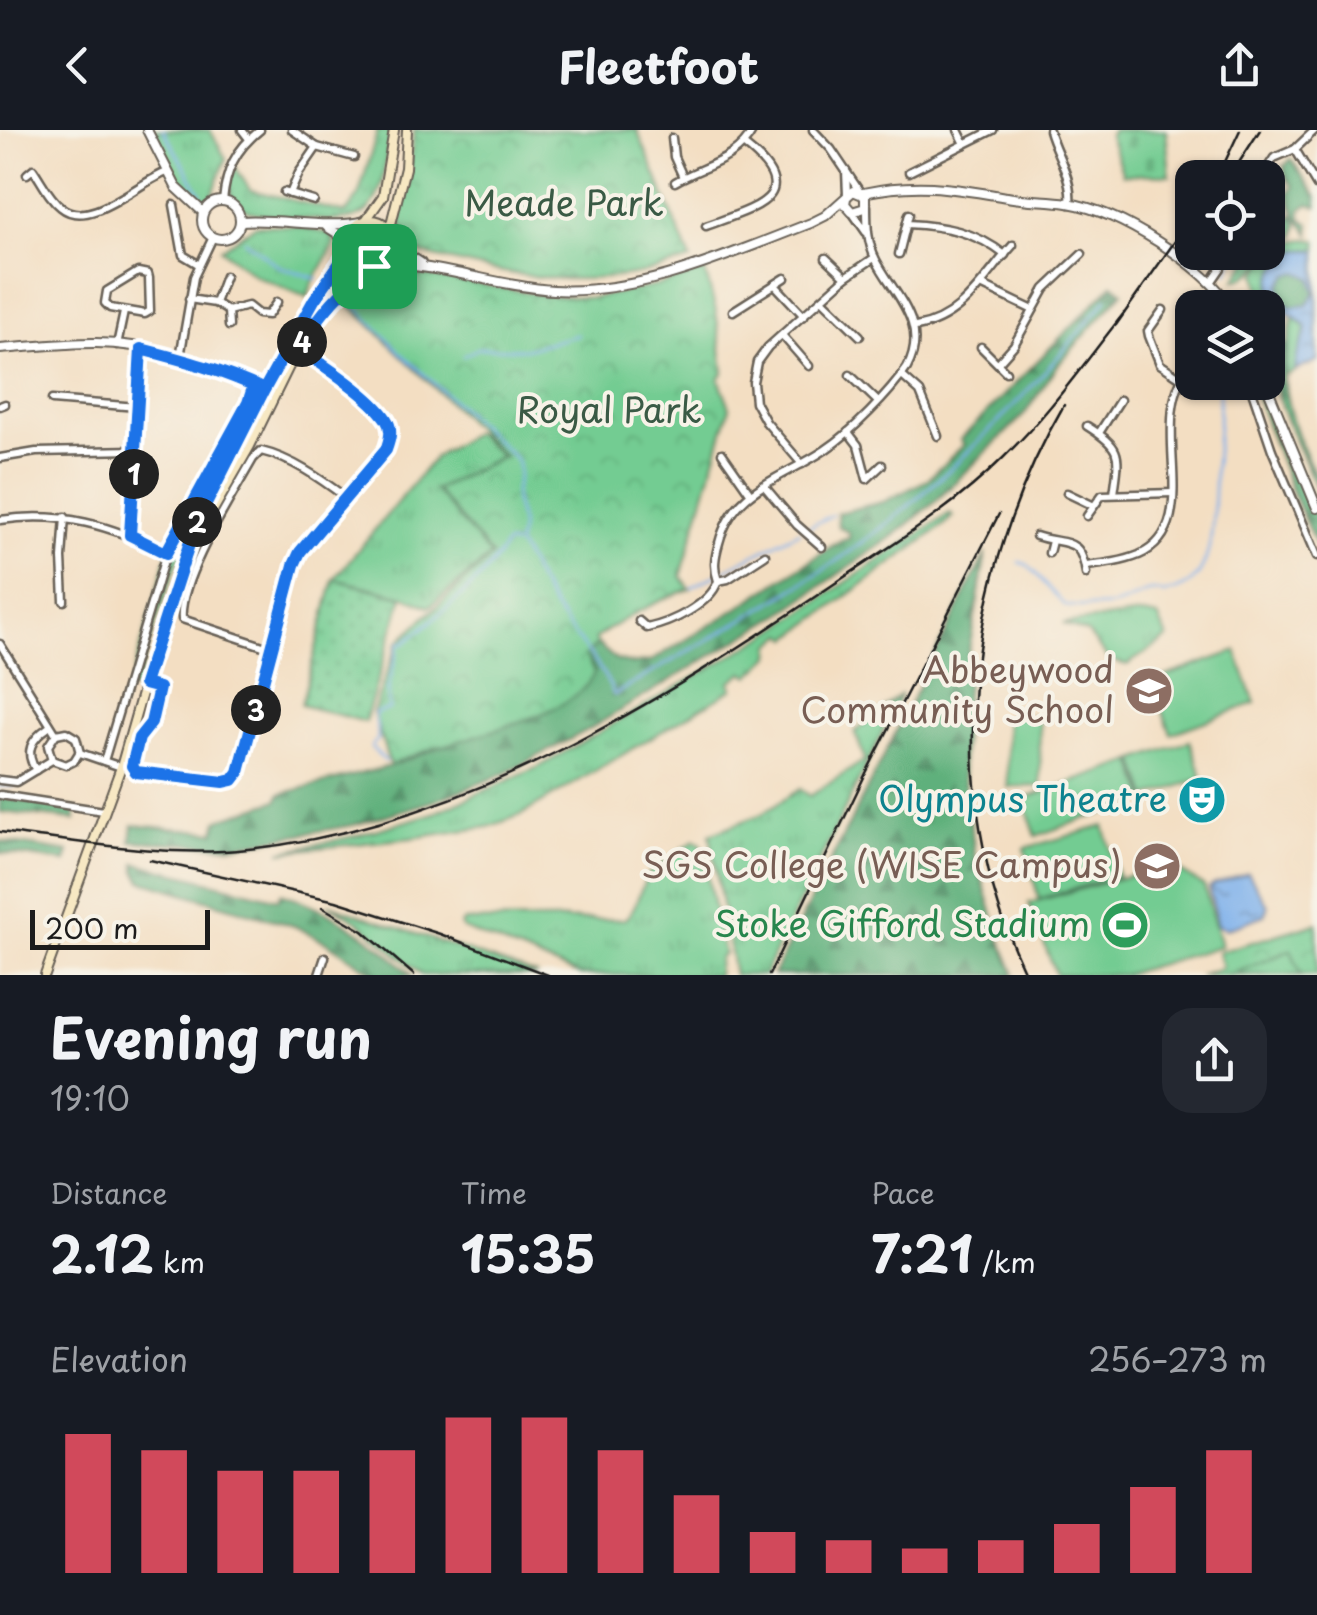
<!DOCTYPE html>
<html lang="en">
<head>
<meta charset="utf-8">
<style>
  body { margin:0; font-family:"Playpen Sans",sans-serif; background:#242831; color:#f1f3f6; height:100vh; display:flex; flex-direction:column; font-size:38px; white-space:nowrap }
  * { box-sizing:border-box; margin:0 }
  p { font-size:32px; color:#9ea1a6 }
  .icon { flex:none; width:55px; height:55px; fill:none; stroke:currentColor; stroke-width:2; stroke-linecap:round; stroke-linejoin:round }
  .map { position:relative; height:845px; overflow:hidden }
  .details { display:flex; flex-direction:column; background:#171b24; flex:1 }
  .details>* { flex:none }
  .fabs { position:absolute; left:1175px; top:30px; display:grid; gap:20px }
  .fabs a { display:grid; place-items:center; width:110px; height:110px; border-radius:20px; background:#171b24; box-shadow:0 2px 8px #0004; font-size:50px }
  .scale { position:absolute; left:30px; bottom:25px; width:180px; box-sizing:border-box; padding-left:10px; border:5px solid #1c1c1c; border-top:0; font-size:28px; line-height:35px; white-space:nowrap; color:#1c1c1c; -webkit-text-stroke:8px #f7f3e8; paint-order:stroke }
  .pin { position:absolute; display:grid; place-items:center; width:85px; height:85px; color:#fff; margin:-42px; border-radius:20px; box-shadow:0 5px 15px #0006 }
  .km { position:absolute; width:50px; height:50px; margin:-25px; border-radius:50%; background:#222; color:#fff; font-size:28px; line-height:50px; text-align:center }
  .round { display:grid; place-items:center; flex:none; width:105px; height:105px; border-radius:30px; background:#242831 }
  .summary { display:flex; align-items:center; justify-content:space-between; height:170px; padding:0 50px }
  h1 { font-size:55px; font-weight:700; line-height:75px }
  .metrics { display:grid; grid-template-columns:repeat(3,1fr); gap:15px; height:170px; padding:10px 50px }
  .metrics div { display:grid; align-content:center }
  .metrics b { font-size:50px; font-weight:700 }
  .metrics small { font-size:28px; font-weight:400 }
  .metrics p { font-size:28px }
  .chart { height:280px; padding:20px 50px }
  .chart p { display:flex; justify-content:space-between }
  .chart svg { width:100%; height:180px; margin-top:10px; stroke:#d1495b; stroke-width:6 }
  header { display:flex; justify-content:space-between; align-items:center; height:130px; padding:0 50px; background:#171b24; font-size:45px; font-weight:700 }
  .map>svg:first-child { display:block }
  .grass { fill:url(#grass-tufts); stroke:#487457; stroke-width:2.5 }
  .forest { fill:url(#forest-firs); stroke:#3d664c; stroke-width:2.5 }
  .cemetery { fill:url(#cemetery-stones); stroke:#487457; stroke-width:2.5 }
  .park { fill:url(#park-crowns); stroke:#487457; stroke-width:2.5 }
  .garden { fill:url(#garden-dots); stroke:#487457; stroke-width:2.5 }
  .pitch { fill:#73cc92; stroke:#487457; stroke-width:2.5 }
  .water { fill:url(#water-ripples); stroke:#4e6684; stroke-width:2.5; fill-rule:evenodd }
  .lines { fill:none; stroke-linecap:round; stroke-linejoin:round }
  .stream { stroke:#7fb1eb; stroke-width:2.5 }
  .minor-casing { stroke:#676056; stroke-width:11 }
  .tertiary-casing { stroke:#676056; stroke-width:12 }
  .secondary-casing { stroke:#676056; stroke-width:12 }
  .minor { stroke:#fff; stroke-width:6 }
  .tertiary { stroke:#fff; stroke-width:8 }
  .secondary { stroke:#f7e8c3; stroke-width:8 }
  .rail { stroke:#1c1c1c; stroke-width:2.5 }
  .route-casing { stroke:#fff; stroke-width:20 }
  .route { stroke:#1a73e8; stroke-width:12 }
  .labels { text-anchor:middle; stroke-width:8; stroke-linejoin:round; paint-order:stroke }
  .park-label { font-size:35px; fill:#3a5a45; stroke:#f7f3e8 }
  .education-label { font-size:35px; fill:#785e54; stroke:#f7f3e8; text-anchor:end }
  .culture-label { font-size:35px; fill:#0d838f; stroke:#f7f3e8; text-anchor:end }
  .leisure-label { font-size:35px; fill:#27864d; stroke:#f7f3e8; text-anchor:end }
</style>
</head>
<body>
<header><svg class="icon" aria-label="back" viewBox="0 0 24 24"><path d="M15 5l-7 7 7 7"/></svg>Fleetfoot<svg class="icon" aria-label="share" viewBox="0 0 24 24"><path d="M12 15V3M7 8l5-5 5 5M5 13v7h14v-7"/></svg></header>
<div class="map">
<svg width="1317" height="845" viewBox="0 0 1317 845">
  <defs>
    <pattern id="grass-tufts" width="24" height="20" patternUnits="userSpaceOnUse" patternTransform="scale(2.5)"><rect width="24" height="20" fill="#73cc92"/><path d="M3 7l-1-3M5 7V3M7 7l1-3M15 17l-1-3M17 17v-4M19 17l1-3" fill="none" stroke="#63af7d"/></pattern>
    <pattern id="forest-firs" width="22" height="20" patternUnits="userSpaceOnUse" patternTransform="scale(2.5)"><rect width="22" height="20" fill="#5eb07c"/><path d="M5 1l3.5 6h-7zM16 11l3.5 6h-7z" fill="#4d8e65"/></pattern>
    <pattern id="cemetery-stones" width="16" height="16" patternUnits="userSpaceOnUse" patternTransform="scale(2.5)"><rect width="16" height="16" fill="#73cc92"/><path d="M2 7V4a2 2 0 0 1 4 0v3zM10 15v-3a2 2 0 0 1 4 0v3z" fill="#63af7d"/></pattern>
    <pattern id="park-crowns" width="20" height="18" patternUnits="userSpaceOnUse" patternTransform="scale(2.5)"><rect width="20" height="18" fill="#73cc92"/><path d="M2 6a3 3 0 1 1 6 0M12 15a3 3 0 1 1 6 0" fill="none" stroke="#63af7d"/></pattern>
    <pattern id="garden-dots" width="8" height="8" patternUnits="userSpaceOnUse" patternTransform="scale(2.5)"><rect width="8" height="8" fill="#73cc92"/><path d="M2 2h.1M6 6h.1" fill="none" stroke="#63af7d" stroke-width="1.8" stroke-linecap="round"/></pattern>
    <pattern id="water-ripples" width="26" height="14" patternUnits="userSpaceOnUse" patternTransform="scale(2.5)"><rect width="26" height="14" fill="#7fb1eb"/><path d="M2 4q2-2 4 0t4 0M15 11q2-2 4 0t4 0" fill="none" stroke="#678fbe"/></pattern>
  </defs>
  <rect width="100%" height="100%" fill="#f7f3e8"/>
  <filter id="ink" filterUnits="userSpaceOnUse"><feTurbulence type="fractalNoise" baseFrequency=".01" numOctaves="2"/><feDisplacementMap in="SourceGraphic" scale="20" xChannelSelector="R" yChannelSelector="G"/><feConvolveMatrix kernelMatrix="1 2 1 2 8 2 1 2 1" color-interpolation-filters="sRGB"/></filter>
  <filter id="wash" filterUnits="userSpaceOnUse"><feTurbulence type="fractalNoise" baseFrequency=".0048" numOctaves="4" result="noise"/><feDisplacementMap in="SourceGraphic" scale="40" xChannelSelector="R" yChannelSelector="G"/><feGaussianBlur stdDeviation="2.25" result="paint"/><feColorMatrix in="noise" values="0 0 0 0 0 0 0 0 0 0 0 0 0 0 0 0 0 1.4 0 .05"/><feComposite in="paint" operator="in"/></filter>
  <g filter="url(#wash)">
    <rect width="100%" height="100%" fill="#f3dec2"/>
    <g class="grass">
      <path d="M152 0H210L226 29 212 66 202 71C177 57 165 25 152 0Z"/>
      <path d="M378 0H391C378 82 380 99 290 87 267 84 251 87 232 70L229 51 234 35 250 60 346 83 358 67Z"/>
      <path d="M1277 83 1287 90 1293 85 1298 95 1295 106C1267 114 1263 145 1235 150L1253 123 1268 122V86Z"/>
      <polygon points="256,95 295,96 331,104 335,114 311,156 308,168 254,145 221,119"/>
      <circle cx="371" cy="113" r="17"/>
      <path d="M1306 109 1317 110V120C1287 116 1264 141 1274 170L1264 177 1257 144C1270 123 1281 112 1306 109Z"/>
      <polygon points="1293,186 1307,198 1297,226 1295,241 1288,245 1285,244 1284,236"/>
      <polygon points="474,302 501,326 435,360 491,426 429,477 404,466 334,449 435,327"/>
      <path d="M215 339 219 340C182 409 158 484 135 560L129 558 168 424Z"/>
      <polygon points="950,383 953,386 944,395 790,508 785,504 772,515 771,526 750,546 744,542 730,552 733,559 521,685 488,697 412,708 280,722 355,706 434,683 539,637 767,505"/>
      <polygon points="1143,484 1158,487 1168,508 1127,535 1109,530 1088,503 1063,494"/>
      <polygon points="901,564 764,845 734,845 710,704 762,684 800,659 810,666 865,630 855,602"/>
      <path d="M695 710 701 714 724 824 719 828 717 845H580L463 799 461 795 464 791 625 789C639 776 639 756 651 741Z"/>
      <polygon points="328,774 537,845 422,845 359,792"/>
    </g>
    <g class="forest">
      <polygon points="1291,29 1317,67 1317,77 1309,74 1301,80 1301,88 1310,94 1310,104 1297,88 1288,63 1294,57 1285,46 1284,36"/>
      <circle cx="1297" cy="160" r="18"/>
      <polygon points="1113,154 1123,162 1058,235 1024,285 937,370 895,405 781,484 588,600 504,644 434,671 354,695 232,716 131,711 133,695 215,702 218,690 278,670 280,664 390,636 464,608 598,514 616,530 632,534 651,531 735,480 841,410 849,409 849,403 838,396 837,383 883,372 927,350 964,315 960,310"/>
      <path d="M1268 201 1286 215C1278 258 1295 308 1317 347V359C1293 304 1267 262 1268 201Z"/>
      <polygon points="1251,253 1260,253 1317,385 1317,417 1293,365"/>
      <polygon points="986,423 968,526 962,634 975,725 1001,811 1015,845 773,845"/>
      <polygon points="0,667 76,679 75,690 0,682"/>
      <polygon points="0,711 69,722 66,732 0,723"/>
      <path d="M136 733 279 769 281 763C332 779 374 808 412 845H376L328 813 294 796 142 751 136 741Z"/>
    </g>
    <polygon class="cemetery" points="1113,0 1166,0 1170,45 1123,44 1109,6"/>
    <g class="park">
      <path d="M414 0H637L691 130C672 135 652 142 632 145 559 157 489 141 419 123L398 90 408 48Z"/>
      <path d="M395 141 551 166 592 168 655 156 705 141 716 181 724 241 719 249 730 277 681 446 690 459C655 471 625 487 595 509L598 514 585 526 594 542C579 592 435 609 390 636L373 582 398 512 492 426 436 360 504 326 343 168Z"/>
      <polygon points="1317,793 1317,845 1200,845 1222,838 1218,822"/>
    </g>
    <polygon class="garden" points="334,449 403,467 365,592 301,575"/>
    <g class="pitch">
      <polygon points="1236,521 1255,573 1171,604 1152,551"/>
      <polygon points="1039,586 1041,656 1008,657 1006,587"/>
      <polygon points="1190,611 1203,648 1148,667 1135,630"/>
      <polygon points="1133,631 1146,668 1092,687 1085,670 1090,687 1036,706 1023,669"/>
      <polygon points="1104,696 1118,746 1039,769 1025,718"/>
      <polygon points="1169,735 1204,756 1221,816 1123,845 1056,845 1029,773"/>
      <polygon points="1291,820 1301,845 1239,845 1238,842"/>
    </g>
    <g class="water">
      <path d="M1298 120H1317V231L1295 241 1297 226 1307 198C1301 188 1291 187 1282 179 1260 159 1275 131 1298 120ZM1298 142 1311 148 1315 162 1307 175 1290 177 1282 169 1280 155 1288 145Z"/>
      <polygon points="1248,743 1268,776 1265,785 1226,799 1218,796 1209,759 1213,755"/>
    </g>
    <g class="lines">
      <g class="stream">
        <polyline points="163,0 201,64"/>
        <polyline points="244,110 278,136 318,149"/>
        <polyline points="1228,143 1233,122"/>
        <path d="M348 172 358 178 401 223 516 329C524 344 512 357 515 372 520 394 524 388 517 415 531 434 539 456 552 475 572 506 601 532 614 565 687 521 764 480 835 432 938 362 1028 265 1107 169"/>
        <polyline points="463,226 479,218 525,219 578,205"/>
        <polyline points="807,398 832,385"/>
        <path d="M1019 432 1028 435 1065 476C1081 476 1102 479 1117 475 1134 471 1147 455 1164 464 1177 460 1190 456 1198 445 1216 420 1213 365 1215 335 1217 308 1220 283 1219 256"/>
        <polyline points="692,457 800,401"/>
        <path d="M385 631 371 617 378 609 375 583 389 579 388 559 399 513H404C438 486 484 451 506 414L514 415"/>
        <polyline points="0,656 15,656"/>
      </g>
    </g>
  </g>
  <g filter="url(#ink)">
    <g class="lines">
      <g class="minor-casing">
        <g id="minor">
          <polyline points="242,0 249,9"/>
          <polyline points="292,0 317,17 354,27"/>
          <polyline points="813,0 831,19 860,62"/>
          <polyline points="958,0 965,14"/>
          <path d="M1049 0C1056 25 1073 47 1070 74"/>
          <polyline points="672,8 674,27 683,47"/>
          <polyline points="1295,19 1317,56"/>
          <polyline points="846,41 847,65"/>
          <polyline points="909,42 993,0"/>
          <path d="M27 44 33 39C42 52 49 68 61 77 89 101 138 52 167 42"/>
          <polyline points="1261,48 1274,28 1295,19 1315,0"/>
          <path d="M675 52C703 36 737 31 753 0"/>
          <polyline points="284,62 314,71"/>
          <polyline points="290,64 299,43 317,17"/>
          <path d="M223 71C226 40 235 20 260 0"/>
          <polyline points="174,75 183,125 198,134"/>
          <polyline points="852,82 866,102"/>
          <path d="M907 94C944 96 975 101 1005 125"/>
          <path d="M706 96C755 78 809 66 744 15"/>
          <polyline points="899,124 909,84"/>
          <polyline points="826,128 846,147"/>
          <polygon points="138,142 148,144 149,148 150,181 145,184 110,178 105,173 107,161"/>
          <polyline points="1212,151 1221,138 1224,122"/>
          <polyline points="775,155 804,186"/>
          <polyline points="981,155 1031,179"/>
          <polyline points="189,169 215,173 228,181 248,176 258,184 268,185 277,172"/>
          <polyline points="823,170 860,206"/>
          <polyline points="215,173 225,146"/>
          <polyline points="1163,180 1148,201 1149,206 1160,234 1181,248"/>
          <polyline points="228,181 229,196"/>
          <polyline points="733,181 785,148"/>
          <path d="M916 197C962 190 984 147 1013 115"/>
          <polyline points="782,205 809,236"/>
          <polyline points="117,215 124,182"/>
          <polyline points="981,217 1006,242"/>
          <polyline points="180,227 194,147 213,107"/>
          <polyline points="998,233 1014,215 1045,159 1082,124"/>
          <polyline points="850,245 877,271"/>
          <polyline points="902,246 920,262 938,306"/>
          <polyline points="1249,252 1272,320 1317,426"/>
          <polyline points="52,270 137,277"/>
          <polyline points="0,276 5,274"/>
          <path d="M1087 296C1124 319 1119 325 1114 364"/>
          <polyline points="848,302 858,315 867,349 882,335"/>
          <polyline points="1099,303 1120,270"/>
          <polyline points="722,323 750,363"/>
          <polyline points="0,328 36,322 135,320"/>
          <polyline points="802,334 766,292 755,272 753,252 757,232 768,217 846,147 874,128"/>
          <polyline points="765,357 797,395 822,417"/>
          <polyline points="1067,363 1092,375"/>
          <polyline points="1087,386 1102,365 1173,363"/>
          <path d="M0 390C62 381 111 395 166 423L248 273 254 255"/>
          <polyline points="130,405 141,219"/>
          <path d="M1036 406C1066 416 1081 405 1086 444"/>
          <polyline points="1049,423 1052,411"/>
          <path d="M1086 436C1103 434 1122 432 1139 425 1209 394 1142 287 1192 235"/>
          <polyline points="718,451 728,449 765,425"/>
          <polyline points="64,471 62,428 65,387"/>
          <path d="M639 491 647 498C670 493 710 475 718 451 713 437 715 427 719 413 733 358 782 349 825 320 852 302 889 264 907 238 930 195 895 166 876 130 867 113 867 94 867 76"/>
          <polyline points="0,514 56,604"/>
          <path d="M272 519 182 489C178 450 233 365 253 329L261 321C291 328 321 349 345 367"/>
          <path d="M145 554 159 558 151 593 139 608 133 639 224 653 233 651 239 642 294 435 300 421 387 319C390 309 393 299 387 289 372 266 321 234 298 218"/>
          <polyline points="56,604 66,602 76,608 80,623"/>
          <polyline points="80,623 121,637"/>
          <polyline points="52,630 66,635 74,631 79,623"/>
          <polyline points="52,630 48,616 56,604"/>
          <polyline points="104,631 165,427"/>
          <path d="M36 640C24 622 31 609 49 597"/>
          <polyline points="0,650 16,652 52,630"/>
          <polyline points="0,665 104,681"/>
          <polyline points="319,845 325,827"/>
        </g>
      </g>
      <g class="tertiary-casing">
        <g id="tertiary">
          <polyline points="147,0 176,57 203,82"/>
          <path d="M863 63C917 51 953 58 1007 67 1027 71 1048 70 1068 73 1121 82 1201 133 1232 178"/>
          <circle cx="221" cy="90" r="19"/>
          <path d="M240 91C281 88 322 99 362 92"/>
          <polyline points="327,97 338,104 348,118"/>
          <polyline points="392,103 406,123 421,133"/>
          <path d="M378 135C438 132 493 156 553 160 641 165 730 124 811 93L825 86 853 61 865 66V78L852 82 845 74 846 68"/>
          <path d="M0 219C31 217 62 213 93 213 150 212 213 236 264 260"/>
          <polyline points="1265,252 1317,378"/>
        </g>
      </g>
      <g class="secondary-casing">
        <g id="secondary">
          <circle cx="371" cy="113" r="23"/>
          <polyline points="366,90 383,66 394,0"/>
          <polyline points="390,98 405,38 407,0"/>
          <polyline points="191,410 205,374 264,260 314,170 349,120"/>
          <polyline points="45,845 121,637 160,500 188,424 250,316 298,218 347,154 374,136"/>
        </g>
      </g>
      <use href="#minor" class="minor"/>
      <use href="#tertiary" class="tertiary"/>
      <use href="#secondary" class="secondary"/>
      <g class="rail">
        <polyline points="1223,36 1240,0"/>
        <polyline points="1229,48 1260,0"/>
        <polyline points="1116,195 1192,87"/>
        <path d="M0 702C81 712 166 728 248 719 461 697 660 572 834 454 892 415 953 378 1003 328 1048 285 1085 232 1124 183"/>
        <polyline points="150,730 336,771 440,804 548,845"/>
        <polyline points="322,777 363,801 414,845"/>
        <polyline points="769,845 866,643 999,384"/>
        <path d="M1026 845C938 663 965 445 1064 275"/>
      </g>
    </g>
  </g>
  <g class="lines" filter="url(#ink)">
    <g class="route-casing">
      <path id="route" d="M374 136 363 135 349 120 314 170 264 260C224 241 184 230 141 219L130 405 166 423 248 273 254 255 264 260 195 396 144 554 159 558 151 593 139 608 132 636 136 642 224 652 233 650 239 642 294 435 300 422 386 320C390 309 393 299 386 289 371 266 322 234 298 218 320 185 341 158 374 136"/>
    </g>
    <use href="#route" class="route"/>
  </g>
  <defs>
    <g id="school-disc" transform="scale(2.5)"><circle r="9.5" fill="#8d6e63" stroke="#f7f3e8"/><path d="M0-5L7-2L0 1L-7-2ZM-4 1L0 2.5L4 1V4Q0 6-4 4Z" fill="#fff"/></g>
    <g id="theatre-disc" transform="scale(2.5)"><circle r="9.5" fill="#0f9aa8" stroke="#f7f3e8"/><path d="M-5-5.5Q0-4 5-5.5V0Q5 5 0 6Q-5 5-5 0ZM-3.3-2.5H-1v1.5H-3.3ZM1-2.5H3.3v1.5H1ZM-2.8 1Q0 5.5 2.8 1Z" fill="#fff"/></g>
    <g id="university-disc" transform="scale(2.5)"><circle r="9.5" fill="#8d6e63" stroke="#f7f3e8"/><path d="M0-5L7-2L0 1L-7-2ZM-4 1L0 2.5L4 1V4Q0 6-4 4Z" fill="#fff"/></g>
    <g id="stadium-disc" transform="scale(2.5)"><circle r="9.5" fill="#2e9e5b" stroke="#f7f3e8"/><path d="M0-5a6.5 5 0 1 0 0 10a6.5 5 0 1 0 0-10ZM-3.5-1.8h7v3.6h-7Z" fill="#fff"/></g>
  </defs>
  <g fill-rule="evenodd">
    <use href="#school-disc" x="1149" y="561"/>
    <use href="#theatre-disc" x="1202" y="670"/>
    <use href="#university-disc" x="1157" y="736"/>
    <use href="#stadium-disc" x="1125" y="795"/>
  </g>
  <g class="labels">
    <g class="park-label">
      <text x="564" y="86">Meade Park</text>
      <text x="609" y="293">Royal Park</text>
    </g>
    <g class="education-label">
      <text x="1114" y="553">Abbeywood<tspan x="1114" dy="40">Community School</tspan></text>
      <text x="1122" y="748">SGS College (WISE Campus)</text>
    </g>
    <g class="culture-label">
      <text x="1167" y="682">Olympus Theatre</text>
    </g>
    <g class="leisure-label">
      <text x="1090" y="807">Stoke Gifford Stadium</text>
    </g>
  </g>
</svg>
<div class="fabs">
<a><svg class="icon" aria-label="locate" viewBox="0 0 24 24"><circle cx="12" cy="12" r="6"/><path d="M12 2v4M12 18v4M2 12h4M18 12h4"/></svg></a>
<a><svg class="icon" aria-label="layers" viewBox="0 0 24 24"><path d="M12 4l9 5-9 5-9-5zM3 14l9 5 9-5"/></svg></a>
</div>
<div class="scale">200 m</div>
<div class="pin" style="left:374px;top:136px;background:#1e9e55"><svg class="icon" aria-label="arrive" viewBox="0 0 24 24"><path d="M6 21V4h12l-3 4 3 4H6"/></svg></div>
<b class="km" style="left:134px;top:344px">1</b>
<b class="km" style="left:197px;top:392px">2</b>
<b class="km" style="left:256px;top:580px">3</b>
<b class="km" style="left:302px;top:212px">4</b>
</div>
<section class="details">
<div class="summary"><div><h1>Evening run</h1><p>19:10</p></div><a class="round"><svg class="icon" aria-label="share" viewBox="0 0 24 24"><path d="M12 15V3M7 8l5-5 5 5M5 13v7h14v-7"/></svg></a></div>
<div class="metrics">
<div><p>Distance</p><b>2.12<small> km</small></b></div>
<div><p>Time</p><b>15:35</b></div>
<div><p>Pace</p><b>7:21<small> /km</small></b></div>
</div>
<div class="chart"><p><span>Elevation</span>256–273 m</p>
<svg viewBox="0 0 160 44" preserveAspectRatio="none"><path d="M5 44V10M15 44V14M25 44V19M35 44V19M45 44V14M55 44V6M65 44V6M75 44V14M85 44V25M95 44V34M105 44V36M115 44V38M125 44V36M135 44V32M145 44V23M155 44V14"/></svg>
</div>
</section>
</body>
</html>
